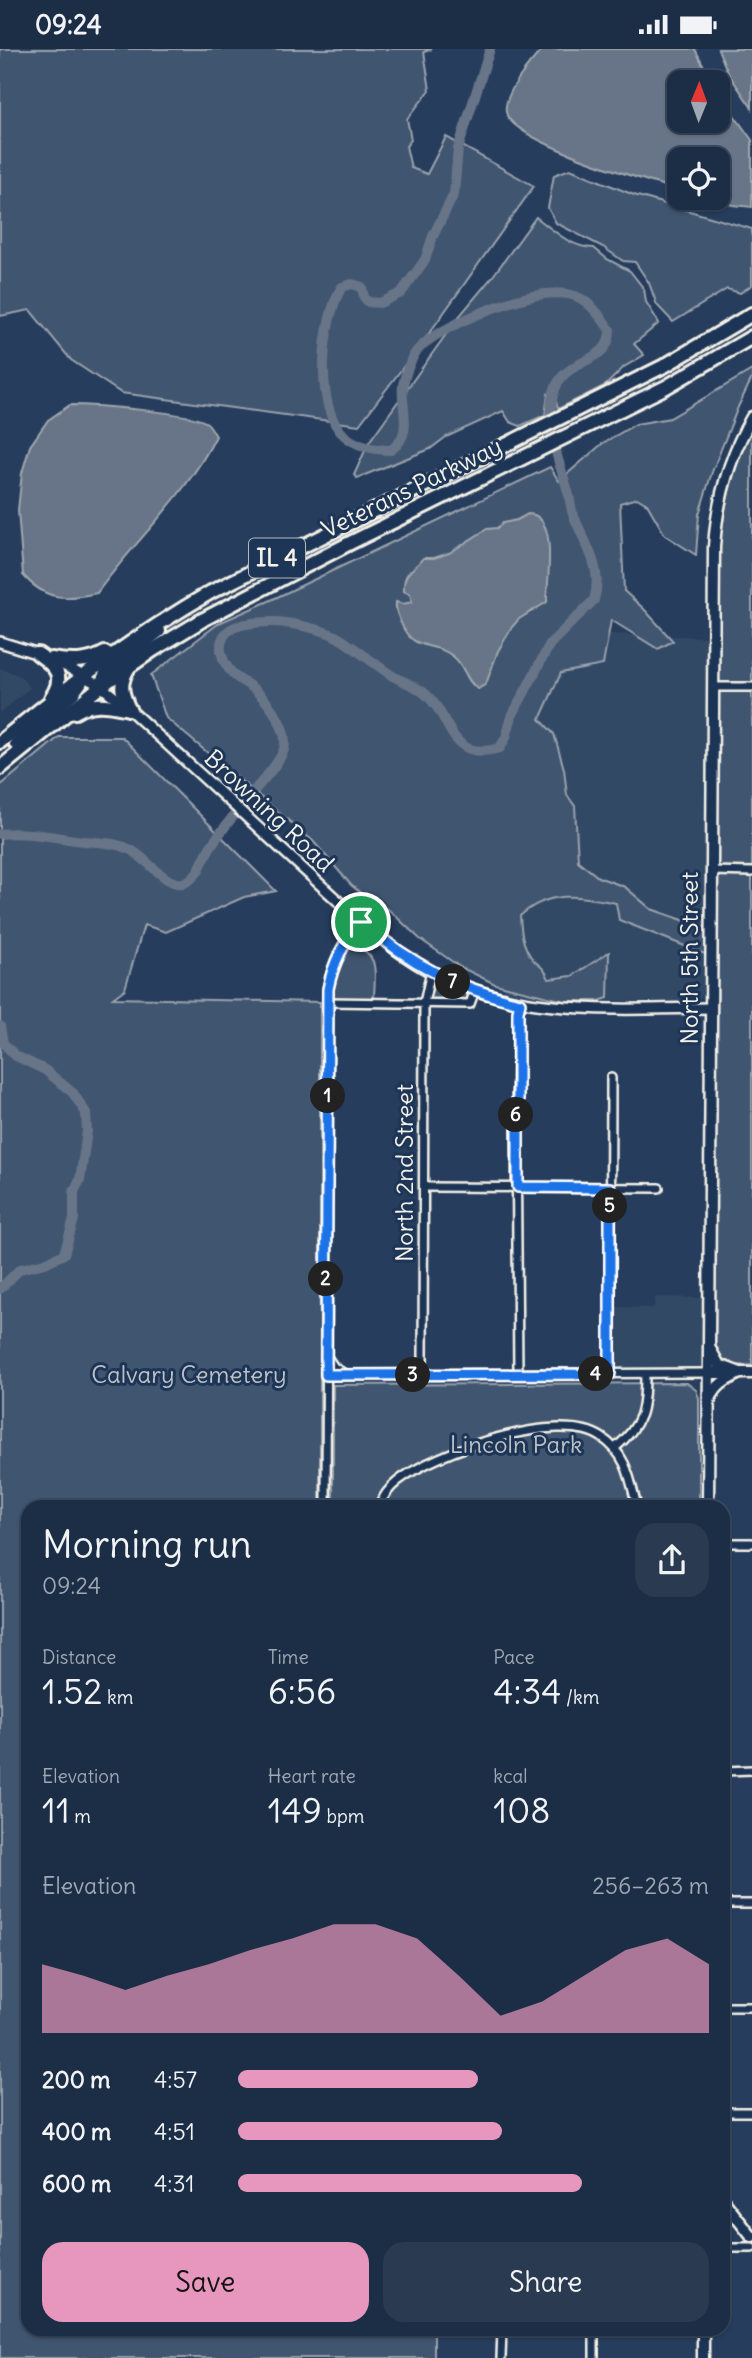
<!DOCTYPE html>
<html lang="en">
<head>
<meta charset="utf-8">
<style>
  body { margin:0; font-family:Delius,sans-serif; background:#293a51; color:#f1f3f6; height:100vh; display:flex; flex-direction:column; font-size:26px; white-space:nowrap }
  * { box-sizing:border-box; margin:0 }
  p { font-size:23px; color:#a0a8b3 }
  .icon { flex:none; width:38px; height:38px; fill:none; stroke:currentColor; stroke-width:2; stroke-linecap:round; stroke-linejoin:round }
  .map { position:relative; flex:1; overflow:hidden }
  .panel { position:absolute; left:21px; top:1451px; width:709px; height:836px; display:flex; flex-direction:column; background:#1c2e46; border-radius:21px; box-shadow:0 2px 5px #0004,0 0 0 2px #3a4a5f }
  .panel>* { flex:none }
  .needle { width:46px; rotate:1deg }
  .fabs { position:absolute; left:667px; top:21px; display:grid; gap:14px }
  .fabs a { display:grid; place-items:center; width:63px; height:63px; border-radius:14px; background:#1c2e46; box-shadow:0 2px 5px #0004,0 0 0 2px #3a4a5f; font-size:35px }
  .pin { position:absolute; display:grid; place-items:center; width:60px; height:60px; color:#fff; margin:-30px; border:4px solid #fff; border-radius:50%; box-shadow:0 2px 7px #0007 }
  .km { position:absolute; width:35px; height:35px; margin:-18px; border-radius:50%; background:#222; color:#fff; font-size:19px; line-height:35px; text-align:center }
  .round { display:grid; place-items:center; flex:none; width:74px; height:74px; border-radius:21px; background:#293a51 }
  .overview { display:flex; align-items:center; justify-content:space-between; height:119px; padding:0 21px }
  h1 { font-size:38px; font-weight:600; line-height:52px }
  .stats { display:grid; grid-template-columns:repeat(3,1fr); gap:10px; height:119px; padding:7px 21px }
  .stats div { display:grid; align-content:center }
  .stats b { font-size:35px; font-weight:600 }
  .stats small { font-size:19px; font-weight:400 }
  .stats p { font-size:19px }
  .chart { height:196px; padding:14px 21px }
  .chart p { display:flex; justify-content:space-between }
  .chart svg { width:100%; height:126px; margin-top:7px; fill:#e797bd; opacity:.7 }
  .action { display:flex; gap:14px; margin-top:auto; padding:14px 21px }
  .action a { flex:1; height:80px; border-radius:21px; background:#e797bd; color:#111; font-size:28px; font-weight:600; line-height:80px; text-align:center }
  .action a+a { background:#293a51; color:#f1f3f6 }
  ul { padding:0 21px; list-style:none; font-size:23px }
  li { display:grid; grid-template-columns:112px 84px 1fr; align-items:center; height:52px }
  li i { height:18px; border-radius:9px; background:#e797bd }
  .status { display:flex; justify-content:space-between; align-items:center; height:49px; padding:0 35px; background:#1c2e46; direction:ltr }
  .status svg { height:19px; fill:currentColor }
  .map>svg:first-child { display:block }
  .built { fill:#334966 }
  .green { fill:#40546f; stroke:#9aa2ac; stroke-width:2 }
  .water { fill:#677588; stroke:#9fa7ae; stroke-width:2 }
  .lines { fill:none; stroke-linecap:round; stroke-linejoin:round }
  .river { stroke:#677588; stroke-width:10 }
  .minor-casing { stroke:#f4f1e8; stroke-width:12 }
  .tertiary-casing { stroke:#f4f1e8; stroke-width:14 }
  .secondary-casing { stroke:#f4f1e8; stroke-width:15 }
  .trunk-casing { stroke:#f4f1e8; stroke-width:18 }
  .minor { stroke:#1d3557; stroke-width:7 }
  .tertiary { stroke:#1d3557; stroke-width:9 }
  .secondary { stroke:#1d3557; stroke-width:10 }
  .trunk { stroke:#1d3557; stroke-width:12 }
  .route-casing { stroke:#fff; stroke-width:14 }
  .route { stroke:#1a73e8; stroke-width:9 }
  .labels { text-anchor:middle; stroke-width:6; stroke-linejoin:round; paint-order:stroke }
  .shield { fill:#1d3557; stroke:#b4b9bc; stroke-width:2 }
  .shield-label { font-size:23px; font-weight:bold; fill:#f4f1e8 }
  .street-label { font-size:24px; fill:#f4f1e8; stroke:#1d3557 }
  .park-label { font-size:24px; fill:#bec2c4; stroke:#1d3557 }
</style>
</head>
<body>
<div class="status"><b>09:24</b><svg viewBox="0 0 49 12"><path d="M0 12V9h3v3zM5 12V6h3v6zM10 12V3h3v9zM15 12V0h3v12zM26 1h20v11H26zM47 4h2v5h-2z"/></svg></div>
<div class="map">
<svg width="752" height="2309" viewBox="0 0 752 2309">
  <rect width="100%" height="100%" fill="#263d5d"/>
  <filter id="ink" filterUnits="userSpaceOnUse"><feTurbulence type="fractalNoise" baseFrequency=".0143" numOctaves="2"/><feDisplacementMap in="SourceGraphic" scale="14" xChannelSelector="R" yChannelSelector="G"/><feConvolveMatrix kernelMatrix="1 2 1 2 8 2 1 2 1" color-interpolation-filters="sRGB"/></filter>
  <g filter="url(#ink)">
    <g class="built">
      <polygon points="573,584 709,588 705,938 700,949 693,953 552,951 504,942 506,850 527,663"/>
      <polygon points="0,619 20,627 30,639 0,664"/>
      <polygon points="655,1248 705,1249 705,1320 613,1322 613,1258 654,1259"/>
    </g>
    <g class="green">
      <polygon points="0,0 432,0 424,3 430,41 407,70 411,91 406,97 411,119 427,125 446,88 534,137 433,279 359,376 121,344 71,311 30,261 0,267"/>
      <polygon points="570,120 634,146 752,180 752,236 740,244 727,240 673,273 657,256 649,234 635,213 623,212 603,198 556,174 548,159 554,126"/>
      <path d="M536 168C553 181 571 199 594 199L607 210 630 222 644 240 646 253 659 274 634 295 644 306 624 318 606 336 558 360 556 352 548 345 545 366 520 377 510 373 503 362 446 388 430 400 357 429 354 426 369 393 457 270 493 227Z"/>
      <path d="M752 321V329L738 358 712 423 699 465 696 506 665 486 647 455 637 449 620 454 624 542 644 560 673 592 658 600 611 571 603 616 561 624 540 670 554 685 564 720 567 746 575 757 578 812 598 828 625 838 651 860 706 879 705 905 619 871 616 854C580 847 550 840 520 867 521 882 522 895 531 908 538 918 543 915 549 930L572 927 609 903 608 949 599 952H565L495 935 460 918 420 890 388 860 379 859 351 836 313 792 166 669 151 626 219 574 269 552 550 418 559 432 603 394 636 375 670 369Z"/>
      <path d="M752 377V1316C733 1316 722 1320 714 1300L718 515C722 465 731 423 752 377Z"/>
      <polygon points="59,688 122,688 276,842 244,848 166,883 144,876 125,940 113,949 320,953 320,1458 28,1458 28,2280 434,2280 434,2309 0,2309 0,737"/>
      <path d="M353 897C382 905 374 926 374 951L332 950C334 931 335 907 353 897Z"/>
      <polygon points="434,931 466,944 468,950 428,951 431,933"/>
      <polygon points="687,1334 696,1341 699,1349 699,1458 333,1458 333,1336"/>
    </g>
    <g class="water">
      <path d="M543 0H695L712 33H679V72H718V44L752 91V158L733 156 706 149H718V110H679V141C650 133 511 93 506 63 503 45 531 12 543 0Z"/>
      <polygon points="718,0 752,0 752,59 728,24"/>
      <path d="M70 356C92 356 192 363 207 374 210 376 214 384 216 387 187 446 135 491 97 544 66 551 46 552 23 526L18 461 22 424 30 397 48 371Z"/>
      <path d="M528 465C560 465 546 535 547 553L519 570 512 578 498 602 486 635 478 640C466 633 465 618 455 609 436 591 413 605 401 574 398 567 395 561 396 553L403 555 412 553 410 545 404 542C403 522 412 523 423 509H434L449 504 487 480 497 479 503 474 517 471Z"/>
    </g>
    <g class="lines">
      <g class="river">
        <path d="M0 785C28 782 57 789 84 792 100 794 116 793 131 801 145 808 167 838 183 834 199 830 203 809 211 797 223 779 239 760 253 743 263 731 275 719 282 705 293 685 270 654 255 641 249 635 240 632 234 626 222 614 213 592 231 580 241 574 261 573 273 573 288 573 327 581 339 589 357 600 373 614 391 626 401 632 414 636 423 643 454 667 446 714 500 699L506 688 512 667 550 595 594 551C604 518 584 494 573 465 570 457 570 447 567 439 559 413 549 388 551 360 554 301 610 322 610 281 602 269 590 252 575 247 563 243 545 244 533 247 504 253 429 281 414 306 409 315 405 326 403 336 400 359 415 384 391 401 374 401 358 398 345 387 313 361 322 269 342 238L352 235 362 238 364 248 368 253 380 254 401 244 425 211 433 187 454 145 458 100 490 0"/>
        <polyline points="0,977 3,994 16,1007 45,1021 73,1044 86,1064 87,1082 80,1131 74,1142 74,1170 64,1205 45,1214 20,1220 0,1240"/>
      </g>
      <g class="minor-casing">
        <g id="minor">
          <polyline points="713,638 752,638"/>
          <polyline points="712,822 752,823"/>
          <polyline points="328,953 470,955 475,941"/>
          <polyline points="424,1138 659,1139"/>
          <polyline points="327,1308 334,1318 346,1326"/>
          <polyline points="518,1325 516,1066 518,962 520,954"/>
          <polyline points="610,1325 611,1029"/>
          <polyline points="326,1326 709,1324"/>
          <polyline points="423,1326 424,954 431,922"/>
          <path d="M615 1399C643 1376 645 1359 645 1325"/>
          <path d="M326 1458 328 940C333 914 343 893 361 873"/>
          <path d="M379 1458C383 1447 389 1439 398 1432 434 1403 560 1360 601 1388 627 1405 630 1430 637 1458"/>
          <polyline points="723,1494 752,1494"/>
          <polyline points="723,1722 752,1721"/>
          <polyline points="723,1855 752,1855"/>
          <polyline points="723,1958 752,1958"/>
          <polyline points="723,2063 752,2063"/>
          <polyline points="723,2199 752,2199"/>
          <polyline points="501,2309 502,2280"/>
          <polyline points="594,2309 594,2280"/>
        </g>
      </g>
      <g class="tertiary-casing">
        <g id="tertiary">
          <polyline points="0,593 42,606"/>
          <path d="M58 613 101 637 129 660 361 873C383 892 405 909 431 923 517 968 617 960 711 959"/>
        </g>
      </g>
      <g class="secondary-casing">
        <g id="secondary">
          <polyline points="710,1300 719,1316 740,1324"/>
          <polyline points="709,1324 752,1324"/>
          <path d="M710 1350C717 1335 726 1331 740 1324"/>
          <path d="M708 1458 714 498C717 452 729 408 752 368"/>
          <polyline points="723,2151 752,2188"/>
          <polyline points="703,2309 703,2280"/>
        </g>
      </g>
      <g class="trunk-casing">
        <g id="trunk">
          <path d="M38 605C56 618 66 627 51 649"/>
          <path d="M51 610C69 613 88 614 105 604"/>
          <polyline points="101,635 107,622 159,582"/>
          <path d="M129 660C121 643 119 634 129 618"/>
          <path d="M75 663C93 652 109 656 129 660"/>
          <path d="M0 693C67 637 135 587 211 543L664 317 752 265"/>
          <polyline points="16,695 73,644 81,633"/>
          <polyline points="0,719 101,637 153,601 204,570 350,494 666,338 752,288"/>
        </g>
      </g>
      <use href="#minor" class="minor"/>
      <use href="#tertiary" class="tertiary"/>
      <use href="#secondary" class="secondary"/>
      <use href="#trunk" class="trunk"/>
    </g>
  </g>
  <g class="lines" filter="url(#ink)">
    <g class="route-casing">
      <path id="route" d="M361 873C411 915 456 939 520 954L518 962V1138L610 1139V1325L326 1326 328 940C333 914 343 893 361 873Z"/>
    </g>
    <use href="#route" class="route"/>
  </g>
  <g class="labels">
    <rect class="shield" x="249" y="489.5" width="56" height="39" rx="5"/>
    <g class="shield-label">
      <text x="277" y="517">IL 4</text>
    </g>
    <g class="street-label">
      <text transform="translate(412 439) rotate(-26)" y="8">Veterans Parkway</text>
      <text transform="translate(269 762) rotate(43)" y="8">Browning Road</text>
      <text transform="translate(690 909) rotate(-90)" y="8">North 5th Street</text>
      <text transform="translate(405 1124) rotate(-90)" y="8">North 2nd Street</text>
    </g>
    <g class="park-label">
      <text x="189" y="1334">Calvary Cemetery</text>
      <text x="516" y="1404">Lincoln Park</text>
    </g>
  </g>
</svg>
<div class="fabs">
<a><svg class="needle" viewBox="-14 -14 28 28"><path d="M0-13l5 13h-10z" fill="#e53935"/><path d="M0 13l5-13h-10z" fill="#a0a8b3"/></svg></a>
<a><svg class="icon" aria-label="locate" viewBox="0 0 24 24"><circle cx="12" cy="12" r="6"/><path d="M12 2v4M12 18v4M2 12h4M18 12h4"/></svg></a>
</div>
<div class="pin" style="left:361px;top:873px;background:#1e9e55"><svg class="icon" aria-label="arrive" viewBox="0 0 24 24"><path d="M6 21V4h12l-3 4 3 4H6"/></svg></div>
<b class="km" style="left:328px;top:1047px">1</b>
<b class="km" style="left:326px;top:1230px">2</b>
<b class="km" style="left:413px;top:1326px">3</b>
<b class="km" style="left:596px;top:1325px">4</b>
<b class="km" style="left:610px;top:1157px">5</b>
<b class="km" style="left:516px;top:1066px">6</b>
<b class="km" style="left:453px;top:933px">7</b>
<section class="panel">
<div class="overview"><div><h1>Morning run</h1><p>09:24</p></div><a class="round"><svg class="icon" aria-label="share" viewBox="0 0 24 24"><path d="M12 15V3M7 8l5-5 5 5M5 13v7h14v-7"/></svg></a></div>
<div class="stats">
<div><p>Distance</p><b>1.52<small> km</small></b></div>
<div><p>Time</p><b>6:56</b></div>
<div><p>Pace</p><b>4:34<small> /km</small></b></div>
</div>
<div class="stats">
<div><p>Elevation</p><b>11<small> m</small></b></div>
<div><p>Heart rate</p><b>149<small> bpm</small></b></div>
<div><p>kcal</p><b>108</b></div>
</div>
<div class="chart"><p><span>Elevation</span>256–263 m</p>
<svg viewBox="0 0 160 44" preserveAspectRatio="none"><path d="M0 44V20L10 24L20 29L30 24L40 20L50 15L60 11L70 6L80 6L90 11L100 24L110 38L120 33L130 24L140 15L150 11L160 20V44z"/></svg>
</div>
<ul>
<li><b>200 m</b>4:57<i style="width:51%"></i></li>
<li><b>400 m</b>4:51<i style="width:56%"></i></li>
<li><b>600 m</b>4:31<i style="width:73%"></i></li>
</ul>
<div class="action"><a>Save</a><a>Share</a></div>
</section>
</div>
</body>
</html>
